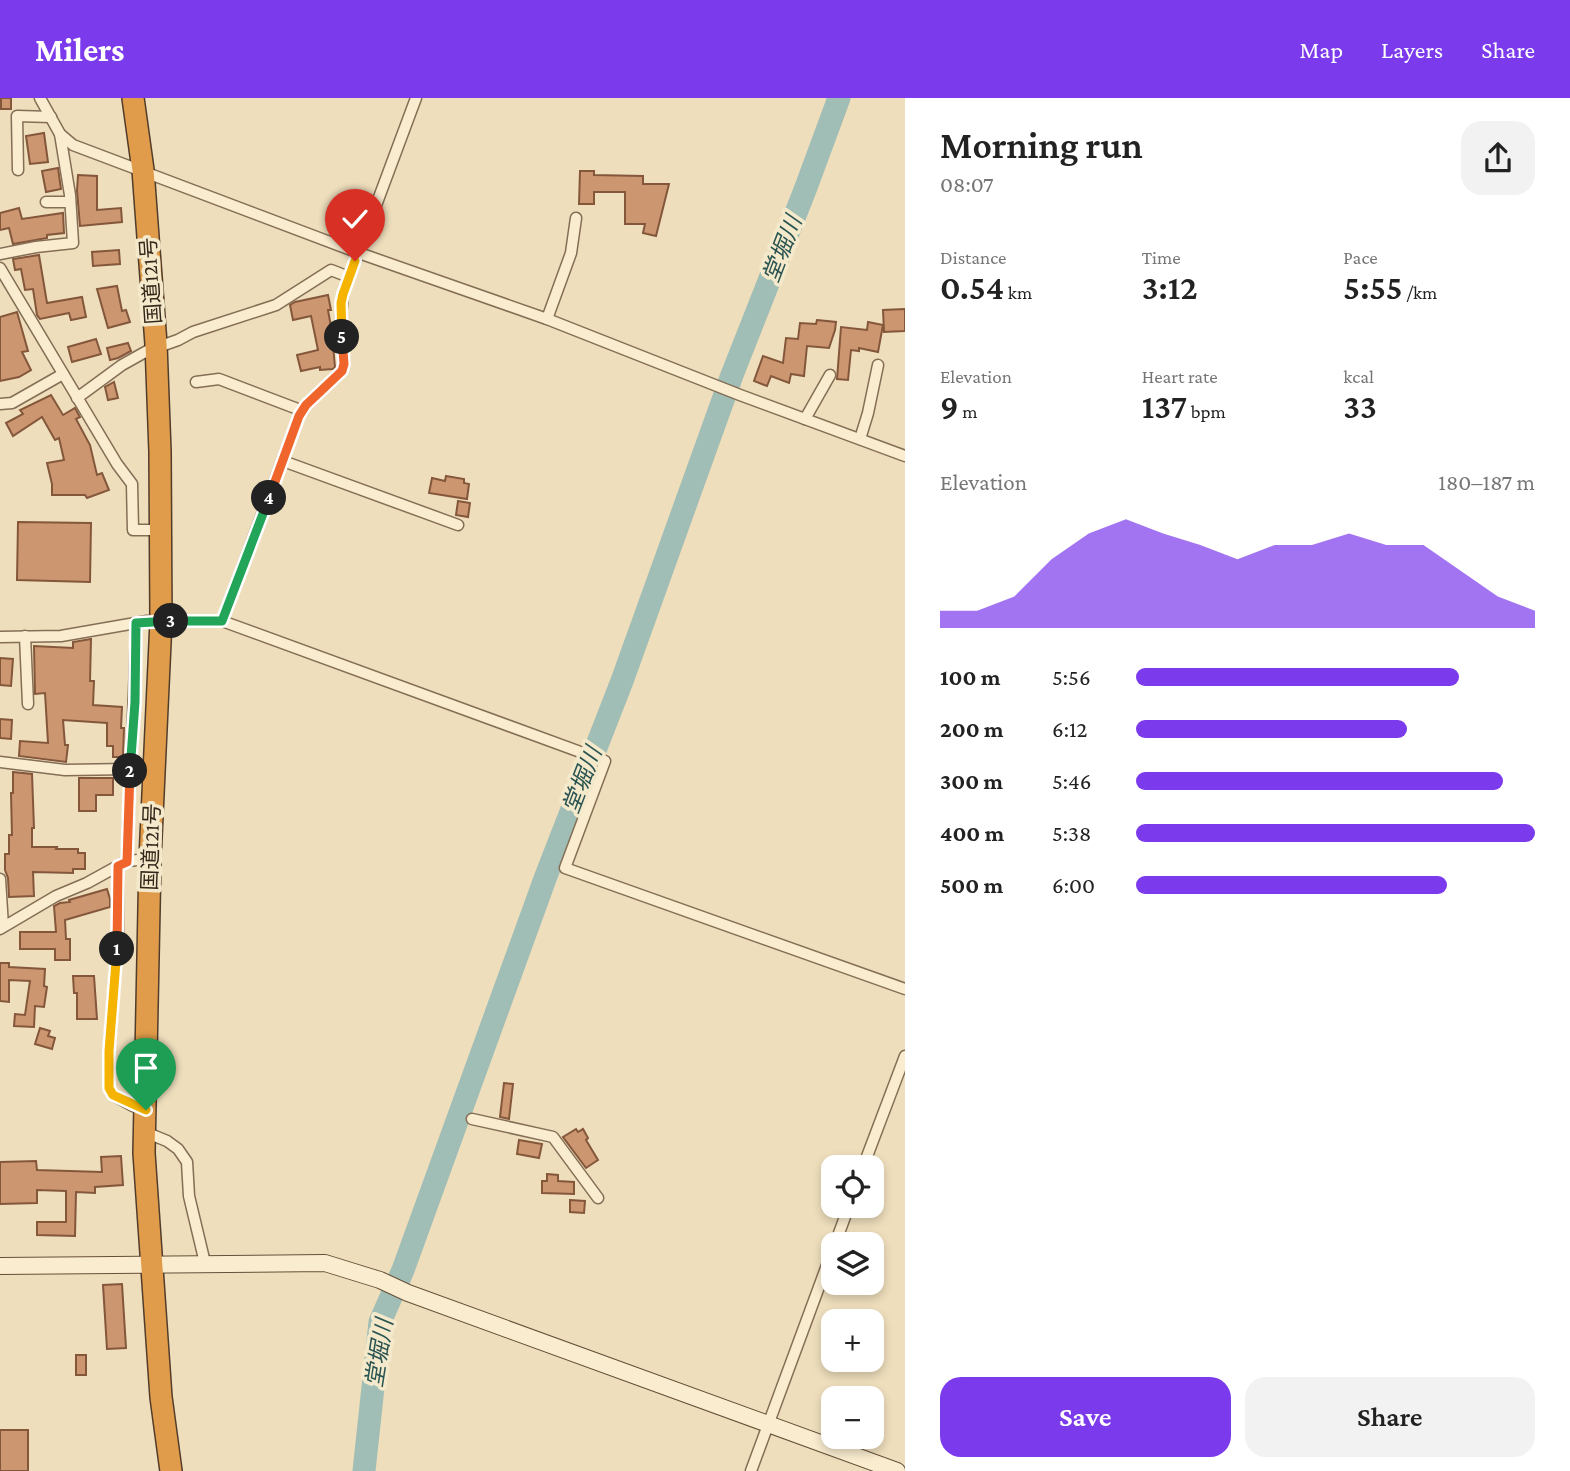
<!DOCTYPE html>
<html lang="en">
<head>
<meta charset="utf-8">
<style>
  body { margin:0; font-family:"Crimson Pro","Noto Sans JP",serif; background:#f2f2f2; color:#222; height:100vh; display:flex; flex-direction:column; font-size:26px; white-space:nowrap }
  * { box-sizing:border-box; margin:0 }
  p { font-size:23px; color:#767676 }
  .icon { flex:none; width:38px; height:38px; fill:none; stroke:currentColor; stroke-width:2; stroke-linecap:round; stroke-linejoin:round }
  .map { position:relative; flex:1; overflow:hidden }
  .side { display:flex; flex-direction:column; background:#fff; width:665px }
  .side>* { flex:none }
  .buttons { position:absolute; left:821px; top:1057px; display:grid; gap:14px }
  .buttons a { display:grid; place-items:center; width:63px; height:63px; border-radius:14px; background:#fff; box-shadow:0 4px 10px #0003; font-size:35px }
  .pin { position:absolute; display:grid; place-items:center; width:60px; height:60px; color:#fff; margin:-72px -30px; border-radius:50% 50% 50% 0; rotate:-45deg; box-shadow:0 0 7px #0007 }
  .pin .icon { rotate:45deg }
  .km { position:absolute; width:35px; height:35px; margin:-18px; border-radius:50%; background:#222; color:#fff; font-size:19px; line-height:35px; text-align:center }
  .round { display:grid; place-items:center; flex:none; width:74px; height:74px; border-radius:21px; background:#f2f2f2 }
  .head { display:flex; align-items:center; justify-content:space-between; height:119px; padding:0 35px }
  h1 { font-size:38px; font-weight:600; line-height:52px }
  .stats { display:grid; grid-template-columns:repeat(3,1fr); gap:10px; height:119px; padding:7px 35px }
  .stats div { display:grid; align-content:center }
  .stats b { font-size:35px; font-weight:600 }
  .stats small { font-size:19px; font-weight:400 }
  .stats p { font-size:19px }
  .chart { height:196px; padding:14px 35px }
  .chart p { display:flex; justify-content:space-between }
  .chart svg { width:100%; height:126px; margin-top:7px; fill:#7c3aed; opacity:.7 }
  .cta { display:flex; gap:14px; margin-top:auto; padding:14px 35px }
  .cta a { flex:1; height:80px; border-radius:21px; background:#7c3aed; color:#fff; font-size:28px; font-weight:600; line-height:80px; text-align:center }
  .cta a+a { background:#f2f2f2; color:#222 }
  ul { padding:0 35px; list-style:none; font-size:23px }
  li { display:grid; grid-template-columns:112px 84px 1fr; align-items:center; height:52px }
  li i { height:18px; border-radius:9px; background:#7c3aed }
  header { display:flex; align-items:center; gap:42px; box-sizing:border-box; height:98px; padding:0 35px; background:#7c3aed; color:#fff }
  header strong { font-size:33px }
  nav { display:flex; gap:38px; margin-inline-start:auto; font-size:24px }
  main { display:flex; flex:1; min-height:0 }
  .map>svg:first-child { display:block }
  .lines { fill:none; stroke-linecap:round; stroke-linejoin:round }
  .river { stroke:#a0beb5; stroke-width:23 }
  .building { fill:#cc9671; stroke:#84573b; stroke-width:2 }
  .street-casing { stroke:#856e56; stroke-width:13 }
  .secondary-casing { stroke:#664f39; stroke-width:18 }
  .highway-casing { stroke:#523c2a; stroke-width:24 }
  .street { stroke:#f9eccf; stroke-width:10 }
  .secondary { stroke:#f9eccf; stroke-width:16 }
  .highway { stroke:#e09c4a; stroke-width:21 }
  .split-1-casing { stroke:#fff; stroke-width:14 }
  .split-2-casing { stroke:#fff; stroke-width:14 }
  .split-3-casing { stroke:#fff; stroke-width:14 }
  .split-4-casing { stroke:#fff; stroke-width:14 }
  .split-5-casing { stroke:#fff; stroke-width:14 }
  .split-6-casing { stroke:#fff; stroke-width:14 }
  .split-1 { stroke:#f5b400; stroke-width:9 }
  .split-2 { stroke:#f0652b; stroke-width:9 }
  .split-3 { stroke:#22a559; stroke-width:9 }
  .split-4 { stroke:#22a559; stroke-width:9 }
  .split-5 { stroke:#f0652b; stroke-width:9 }
  .split-6 { stroke:#f5b400; stroke-width:9 }
  .labels { text-anchor:middle; stroke-width:7; stroke-linejoin:round; paint-order:stroke }
  .street-label { font-size:21px; fill:#34271b; stroke:#f5e9cb }
  .water-label { font-size:23px; font-style:italic; fill:#2a5451; stroke:#f5e9cb }
</style>
</head>
<body>
<header>
<strong>Milers</strong>
<nav><a>Map</a><a>Layers</a><a>Share</a></nav>
</header>
<main>
<div class="map">
<svg width="905" height="1373" viewBox="0 0 905 1373">
  <rect width="100%" height="100%" fill="#eedebc"/>
  <g class="lines">
    <polyline class="river" points="364,1373 380,1224 403,1172 546,778 622,583 732,277 805,92 839,0"/>
  </g>
  <g class="building">
    <rect x="1" y="0" width="10" height="11"/>
    <polygon points="44,35 48,64 30,66 26,38"/>
    <polygon points="58,70 61,91 46,94 42,73"/>
    <polygon points="580,73 594,73 594,77 643,78 643,86 669,86 656,138 643,135 645,126 625,126 625,94 594,94 594,106 579,106"/>
    <polygon points="78,77 97,78 97,112 121,110 122,124 80,128 77,93"/>
    <polygon points="19,110 22,121 63,115 64,135 47,137 47,140 13,146 9,130 0,132 0,115"/>
    <polygon points="119,152 120,166 93,168 92,154"/>
    <polygon points="39,157 47,205 82,199 86,219 71,222 69,215 40,221 37,217 33,191 25,192 21,171 15,172 13,161"/>
    <polygon points="117,188 122,213 126,212 130,224 108,230 97,191"/>
    <polygon points="328,197 331,212 328,212 334,246 333,247 335,269 333,271 320,272 320,269 301,273 297,257 318,252 311,218 293,222 290,207 295,204"/>
    <polygon points="905,211 905,233 884,234 883,212"/>
    <polygon points="17,214 28,253 22,254 31,272 19,279 0,283 0,219"/>
    <polygon points="817,222 836,224 835,232 829,250 807,248 804,278 791,276 789,285 771,278 767,288 754,283 763,258 783,265 786,240 798,241 800,225 816,226"/>
    <polygon points="868,224 883,227 878,254 859,250 859,253 851,252 848,282 837,281 841,229 867,232"/>
    <polygon points="96,241 101,256 72,264 68,249"/>
    <polygon points="128,245 131,253 118,260 110,262 107,250"/>
    <polygon points="114,284 118,300 108,302 105,289"/>
    <polygon points="51,297 63,317 75,310 80,319 76,321 90,347 97,377 102,375 109,392 87,400 85,397 52,397 52,386 47,365 64,362 59,340 55,342 42,319 13,338 6,325 23,316 20,312"/>
    <polygon points="446,378 464,381 464,385 469,386 467,401 429,395 432,380 445,383"/>
    <polygon points="458,403 470,405 468,419 456,417"/>
    <polygon points="18,424 91,425 90,484 17,482"/>
    <polygon points="91,541 90,583 94,583 93,607 122,609 121,630 124,630 123,659 113,659 113,648 107,648 107,625 63,622 65,647 68,647 66,664 19,658 20,643 48,645 45,595 35,596 34,548 73,550 73,544"/>
    <polygon points="0,560 13,561 11,588 0,587"/>
    <polygon points="0,621 12,622 11,641 0,640"/>
    <polygon points="13,674 32,676 34,730 32,730 32,749 57,749 56,751 78,751 78,755 85,755 85,771 73,771 73,775 33,774 34,798 9,799 8,780 5,772 5,756 9,756 9,737 12,737 11,695 13,695"/>
    <polygon points="79,680 113,680 113,697 96,697 96,713 79,713"/>
    <polygon points="107,791 110,801 110,809 65,822 66,841 70,841 70,862 55,862 55,851 20,851 20,834 56,834 54,808 60,805 70,804 69,802"/>
    <polygon points="0,865 9,865 9,869 45,871 44,888 47,889 44,909 35,908 34,929 14,928 15,916 25,917 30,883 9,882 9,904 0,903"/>
    <polygon points="73,878 94,878 97,921 77,921 77,895 74,895"/>
    <polygon points="40,930 50,933 48,938 55,940 52,951 35,946"/>
    <polygon points="504,985 513,986 509,1021 500,1019"/>
    <polygon points="576,1031 578,1034 583,1031 588,1040 586,1042 598,1062 586,1070 563,1039"/>
    <polygon points="519,1042 542,1046 539,1060 517,1056"/>
    <polygon points="121,1058 123,1087 95,1089 95,1095 76,1094 75,1138 37,1137 37,1124 66,1124 66,1093 37,1092 37,1105 0,1106 0,1064 36,1063 37,1072 102,1074 101,1059"/>
    <polygon points="547,1076 558,1077 558,1083 574,1084 574,1096 542,1095 542,1083 547,1083"/>
    <polygon points="570,1102 585,1103 584,1115 570,1114"/>
    <polygon points="122,1186 126,1250 107,1251 103,1187"/>
    <rect x="76" y="1257" width="10" height="20"/>
    <rect x="0" y="1332" width="28" height="41"/>
  </g>
  <g class="lines">
    <g class="street-casing">
      <g id="street">
        <polyline points="40,0 60,36 73,47 359,155 547,221 740,297 905,358"/>
        <polyline points="18,72 17,18 51,19"/>
        <polyline points="46,104 70,104"/>
        <polyline points="0,156 36,149 73,145 70,97 60,36"/>
        <polyline points="0,170 117,366 132,386 133,432 160,432"/>
        <polyline points="547,221 571,155 576,120"/>
        <polyline points="196,284 219,281 303,313"/>
        <polyline points="77,300 122,267 147,253 178,242 193,234 276,207 331,172 349,179"/>
        <polyline points="0,306 12,305 63,276"/>
        <polyline points="805,321 830,277"/>
        <polyline points="860,341 868,315 878,267"/>
        <polyline points="283,363 458,427"/>
        <polyline points="222,523 299,318 306,307 342,273 344,266 341,218 343,196 416,0"/>
        <polyline points="25,538 28,606"/>
        <polyline points="0,539 61,538 147,523 222,523 605,663 565,770 905,891"/>
        <polyline points="0,664 65,672 130,671"/>
        <path d="M127 763C129 684 135 605 136 525"/>
        <polyline points="118,768 118,837 109,953 109,990 113,997 133,1008 146,1012"/>
        <polyline points="0,781 3,828"/>
        <polyline points="0,831 56,798 87,785 127,763 150,761"/>
        <polyline points="472,1021 553,1039 598,1100"/>
        <polyline points="145,1034 167,1043 178,1051 187,1064 189,1098 205,1165"/>
        <polyline points="863,1069 905,958"/>
        <polyline points="835,1146 849,1108"/>
        <polyline points="751,1373 833,1151"/>
      </g>
    </g>
    <g class="secondary-casing">
      <polyline id="secondary" points="0,1168 325,1165 380,1182 408,1195 897,1373"/>
    </g>
    <g class="highway-casing">
      <polyline id="highway" points="133,0 143,72 156,246 160,354 161,523 150,761 144,1055 161,1299 171,1373"/>
    </g>
    <use href="#street" class="street"/>
    <use href="#secondary" class="secondary"/>
    <use href="#highway" class="highway"/>
  </g>
  <g class="lines">
    <g class="split-1-casing">
      <polyline id="split-1" points="117,851 109,953 109,990 113,997 146,1012"/>
    </g>
    <g class="split-2-casing">
      <polyline id="split-2" points="117,851 118,768 127,764 130,673"/>
    </g>
    <g class="split-3-casing">
      <polyline id="split-3" points="130,673 135,604 136,525 171,523"/>
    </g>
    <g class="split-4-casing">
      <polyline id="split-4" points="171,523 222,523 269,400"/>
    </g>
    <g class="split-5-casing">
      <polyline id="split-5" points="269,400 299,318 306,307 342,273 344,266 342,239"/>
    </g>
    <g class="split-6-casing">
      <polyline id="split-6" points="342,239 341,205 343,196 355,163"/>
    </g>
    <use href="#split-1" class="split-1"/>
    <use href="#split-2" class="split-2"/>
    <use href="#split-3" class="split-3"/>
    <use href="#split-4" class="split-4"/>
    <use href="#split-5" class="split-5"/>
    <use href="#split-6" class="split-6"/>
  </g>
  <g class="labels">
    <g class="street-label">
      <text transform="translate(151 183) rotate(-94)" y="7">国道121号</text>
      <text transform="translate(151 749) rotate(-88)" y="7">国道121号</text>
    </g>
    <g class="water-label">
      <text transform="translate(782 151) rotate(-69)" y="8">堂堀川</text>
      <text transform="translate(582 682) rotate(-69)" y="8">堂堀川</text>
      <text transform="translate(379 1255) rotate(-81)" y="8">堂堀川</text>
    </g>
  </g>
</svg>
<div class="buttons">
<a><svg class="icon" aria-label="locate" viewBox="0 0 24 24"><circle cx="12" cy="12" r="6"/><path d="M12 2v4M12 18v4M2 12h4M18 12h4"/></svg></a>
<a><svg class="icon" aria-label="layers" viewBox="0 0 24 24"><path d="M12 4l9 5-9 5-9-5zM3 14l9 5 9-5"/></svg></a>
<a>+</a>
<a>−</a>
</div>
<div class="pin" style="left:146px;top:1012px;background:#1e9e55"><svg class="icon" aria-label="arrive" viewBox="0 0 24 24"><path d="M6 21V4h12l-3 4 3 4H6"/></svg></div>
<div class="pin" style="left:355px;top:163px;background:#d93025"><svg class="icon" aria-label="check" viewBox="0 0 24 24"><path d="M5 12l5 5 9-10"/></svg></div>
<b class="km" style="left:117px;top:851px">1</b>
<b class="km" style="left:130px;top:673px">2</b>
<b class="km" style="left:171px;top:523px">3</b>
<b class="km" style="left:269px;top:400px">4</b>
<b class="km" style="left:342px;top:239px">5</b>
</div>
<section class="side">
<div class="head"><div><h1>Morning run</h1><p>08:07</p></div><a class="round"><svg class="icon" aria-label="share" viewBox="0 0 24 24"><path d="M12 15V3M7 8l5-5 5 5M5 13v7h14v-7"/></svg></a></div>
<div class="stats">
<div><p>Distance</p><b>0.54<small> km</small></b></div>
<div><p>Time</p><b>3:12</b></div>
<div><p>Pace</p><b>5:55<small> /km</small></b></div>
</div>
<div class="stats">
<div><p>Elevation</p><b>9<small> m</small></b></div>
<div><p>Heart rate</p><b>137<small> bpm</small></b></div>
<div><p>kcal</p><b>33</b></div>
</div>
<div class="chart"><p><span>Elevation</span>180–187 m</p>
<svg viewBox="0 0 160 44" preserveAspectRatio="none"><path d="M0 44V38L10 38L20 33L30 20L40 11L50 6L60 11L70 15L80 20L90 15L100 15L110 11L120 15L130 15L140 24L150 33L160 38V44z"/></svg>
</div>
<ul>
<li><b>100 m</b>5:56<i style="width:81%"></i></li>
<li><b>200 m</b>6:12<i style="width:68%"></i></li>
<li><b>300 m</b>5:46<i style="width:92%"></i></li>
<li><b>400 m</b>5:38<i style="width:100%"></i></li>
<li><b>500 m</b>6:00<i style="width:78%"></i></li>
</ul>
<div class="cta"><a>Save</a><a>Share</a></div>
</section>
</main>
</body>
</html>
